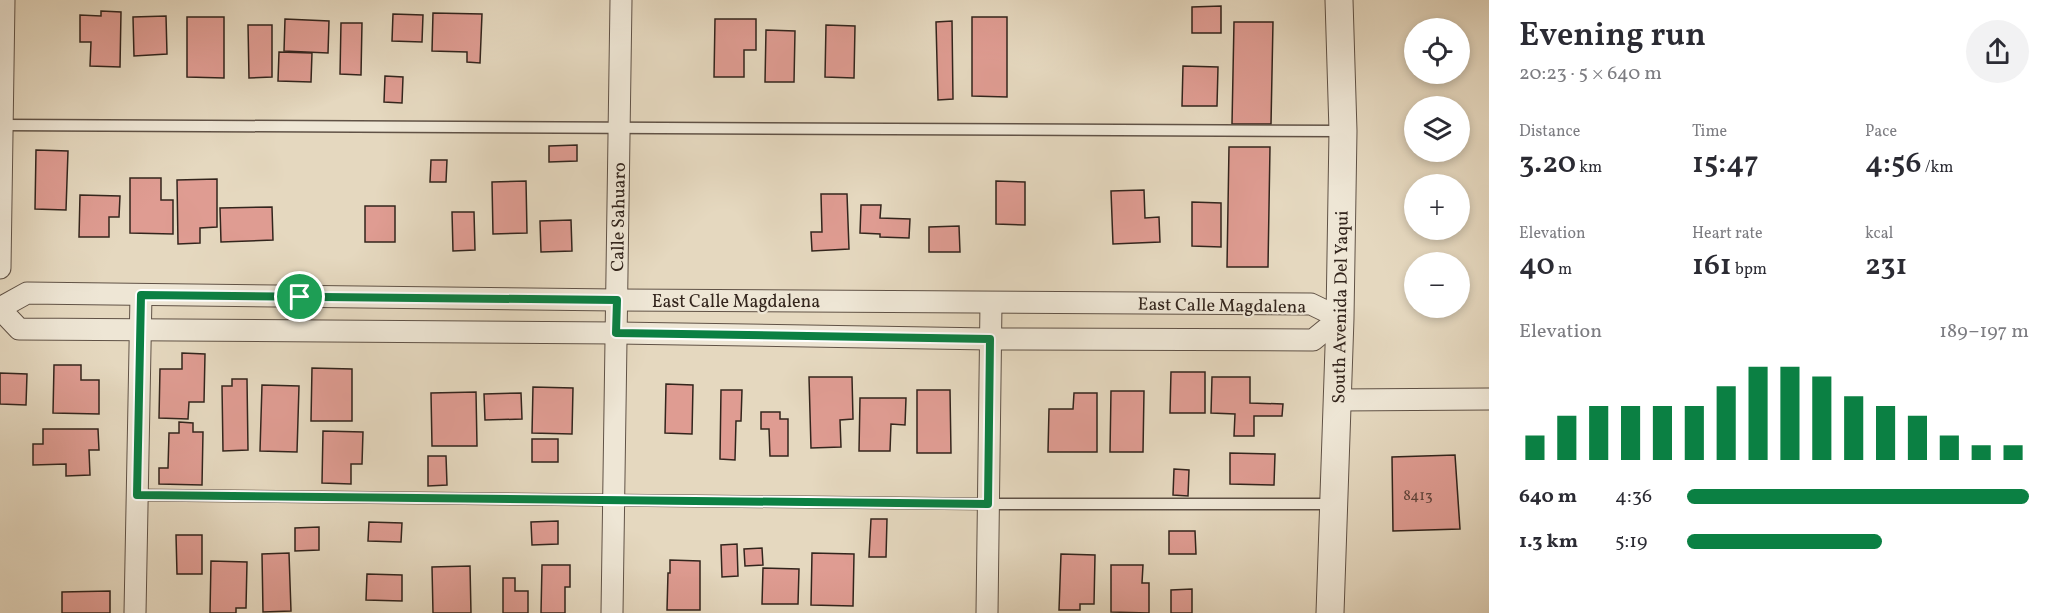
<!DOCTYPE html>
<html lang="en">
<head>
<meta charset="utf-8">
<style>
  body { margin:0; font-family:Vollkorn,serif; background:#f2f2f3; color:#2b2b33; height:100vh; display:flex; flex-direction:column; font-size:22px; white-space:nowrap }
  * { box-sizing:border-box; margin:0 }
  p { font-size:20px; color:#7c7c81 }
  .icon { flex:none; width:33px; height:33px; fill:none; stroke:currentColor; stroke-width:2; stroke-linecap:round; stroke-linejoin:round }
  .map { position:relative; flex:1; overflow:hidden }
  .side { display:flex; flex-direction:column; background:#fff; width:570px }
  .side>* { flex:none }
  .buttons { position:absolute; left:1404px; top:18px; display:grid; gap:12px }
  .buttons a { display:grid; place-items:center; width:66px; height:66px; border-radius:50%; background:#fff; box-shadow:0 3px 9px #0003; font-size:30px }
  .pin { position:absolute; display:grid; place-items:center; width:51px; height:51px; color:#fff; margin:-26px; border:3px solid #fff; border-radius:50%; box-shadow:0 2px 6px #0007 }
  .round { display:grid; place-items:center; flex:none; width:63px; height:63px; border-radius:32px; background:#f2f2f3 }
  .summary { display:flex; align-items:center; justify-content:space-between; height:102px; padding:0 30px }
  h1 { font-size:33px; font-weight:600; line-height:45px }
  .metrics { display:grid; grid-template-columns:repeat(3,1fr); gap:9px; height:102px; padding:6px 30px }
  .metrics div { display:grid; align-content:center }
  .metrics b { font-size:30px; font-weight:600 }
  .metrics small { font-size:16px; font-weight:400 }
  .metrics p { font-size:16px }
  .chart { height:168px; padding:12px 30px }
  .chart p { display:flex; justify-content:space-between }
  .chart svg { width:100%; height:108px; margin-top:6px; stroke:#0b8043; stroke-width:6 }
  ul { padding:0 30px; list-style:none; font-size:20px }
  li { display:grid; grid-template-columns:96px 72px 1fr; align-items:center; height:45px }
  li i { height:15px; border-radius:8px; background:#0b8043 }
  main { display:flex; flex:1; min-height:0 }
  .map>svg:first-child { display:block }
  .building { fill:#df9c92; stroke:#33251d; stroke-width:1.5 }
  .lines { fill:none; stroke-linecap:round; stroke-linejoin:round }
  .service-casing { stroke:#605246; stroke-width:13 }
  .minor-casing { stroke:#605246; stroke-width:23 }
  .tertiary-casing { stroke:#605246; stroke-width:29 }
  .service { stroke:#eee6d5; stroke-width:10 }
  .minor { stroke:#eee6d5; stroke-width:21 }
  .tertiary { stroke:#eee6d5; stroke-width:27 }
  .route-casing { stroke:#fff; stroke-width:12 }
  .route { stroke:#0b8043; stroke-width:8 }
  .labels { text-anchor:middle; stroke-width:4.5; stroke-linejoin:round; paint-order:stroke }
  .number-label { font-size:15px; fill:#5e433a }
  .street-label { font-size:18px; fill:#33251d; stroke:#eee6d5 }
</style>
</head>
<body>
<main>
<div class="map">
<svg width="1489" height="613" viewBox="0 0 1489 613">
  <rect width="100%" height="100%" fill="#e5d8bf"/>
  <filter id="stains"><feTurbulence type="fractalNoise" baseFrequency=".00333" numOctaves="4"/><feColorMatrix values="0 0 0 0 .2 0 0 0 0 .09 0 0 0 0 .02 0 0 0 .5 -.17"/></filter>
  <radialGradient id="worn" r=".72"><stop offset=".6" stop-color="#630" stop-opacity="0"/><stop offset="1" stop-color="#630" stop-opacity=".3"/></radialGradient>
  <g class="building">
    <polygon points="1221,6 1221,33 1192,33 1192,7"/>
    <polygon points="101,11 121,12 120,67 90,66 91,42 80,42 80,15 101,16"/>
    <polygon points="433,13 482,14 480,63 467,62 467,52 432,51"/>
    <polygon points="393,14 423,15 422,42 392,41"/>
    <polygon points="166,16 167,54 134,56 133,17"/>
    <polygon points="187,17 224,17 224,78 187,77"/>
    <polygon points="972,17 1007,17 1007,97 972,96"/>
    <polygon points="285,19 329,21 328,53 284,51"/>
    <polygon points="715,19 756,19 756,50 744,50 744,77 714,77"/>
    <polygon points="952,21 953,99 938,100 936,22"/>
    <polygon points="1234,22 1273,22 1271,124 1232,124"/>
    <polygon points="341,23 362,23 361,75 340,74"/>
    <polygon points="248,25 272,25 272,77 249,78"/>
    <polygon points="826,25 855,26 854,78 825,77"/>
    <polygon points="766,30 795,31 794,82 765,82"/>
    <polygon points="279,52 312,53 311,82 278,81"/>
    <polygon points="1183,66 1218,67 1217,106 1182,106"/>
    <polygon points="385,76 403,77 402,103 384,102"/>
    <polygon points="577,145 577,161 549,162 549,146"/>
    <polygon points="1229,147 1270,147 1268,267 1227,267"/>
    <polygon points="36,150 68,151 66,210 35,209"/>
    <polygon points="431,160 447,160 446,182 430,182"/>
    <polygon points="130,178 161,178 161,200 173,200 173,234 130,233"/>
    <polygon points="217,179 217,227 200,228 200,243 178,244 177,180"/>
    <polygon points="526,181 527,233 493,234 492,182"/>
    <polygon points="996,181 1025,182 1025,225 996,224"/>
    <polygon points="1144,190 1145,218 1159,217 1160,242 1113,244 1111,191"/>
    <polygon points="821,194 847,194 849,249 812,251 811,232 822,232"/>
    <polygon points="80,195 120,196 119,217 109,217 109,237 79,237"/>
    <polygon points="1192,202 1221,203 1221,247 1192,246"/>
    <polygon points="861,205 881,205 880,218 910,219 909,238 880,237 880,234 860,233"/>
    <rect x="365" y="206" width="30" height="36"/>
    <polygon points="272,207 273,240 221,242 220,208"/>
    <polygon points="452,212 474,212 475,250 453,251"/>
    <polygon points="571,220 572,251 541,252 540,221"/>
    <polygon points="959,226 960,252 929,252 929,227"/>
    <polygon points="182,353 205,354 204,402 189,402 188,419 159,418 160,369 182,369"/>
    <polygon points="54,365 81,365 81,380 99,380 99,414 53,413"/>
    <polygon points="312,368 352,369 352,421 311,421"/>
    <polygon points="1171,372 1205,372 1205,413 1170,413"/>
    <polygon points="0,373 27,374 26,405 0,404"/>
    <polygon points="809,377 852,377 853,419 840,420 841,447 811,448"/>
    <polygon points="1212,377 1250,377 1250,403 1283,404 1282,416 1254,416 1254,436 1234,436 1235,414 1211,413"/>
    <polygon points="232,379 247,379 248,450 223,451 222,386 232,386"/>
    <polygon points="666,384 693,385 692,434 665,433"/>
    <polygon points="262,385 299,386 297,452 260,451"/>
    <polygon points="533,387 573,388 572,434 532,433"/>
    <polygon points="721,390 742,390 741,421 736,421 735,460 720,459"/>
    <polygon points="917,390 950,390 951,453 917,453"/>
    <polygon points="1111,391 1144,391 1143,452 1110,452"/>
    <polygon points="476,392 477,446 432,446 431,393"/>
    <polygon points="521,393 522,419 485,420 484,394"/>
    <polygon points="1074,393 1097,393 1097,452 1048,452 1049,409 1073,409"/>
    <polygon points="860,398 906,398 905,425 891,424 890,451 859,451"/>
    <polygon points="761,412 780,412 780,419 788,419 788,456 770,456 769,429 761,429"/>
    <polygon points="179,422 193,423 193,432 203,432 202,485 159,484 159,468 168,468 169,433 179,433"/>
    <polygon points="43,429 98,429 99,450 89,450 90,475 66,476 66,464 33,465 33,444 43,444"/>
    <polygon points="323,431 363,432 362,464 351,464 351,484 322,483"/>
    <rect x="532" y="439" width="26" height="23"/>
    <polygon points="1230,453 1275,454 1274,485 1230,484"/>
    <polygon points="1455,455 1460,529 1393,531 1392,457"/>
    <polygon points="428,456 446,456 447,485 428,486"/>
    <polygon points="1174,469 1189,470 1188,496 1173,495"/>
    <polygon points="871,519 887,519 886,557 869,557"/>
    <polygon points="558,521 558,544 532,545 531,522"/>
    <polygon points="369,522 402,523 401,542 368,541"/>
    <polygon points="319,527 319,550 295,551 295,528"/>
    <polygon points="1169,531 1195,531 1196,554 1169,554"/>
    <polygon points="176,535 202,535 202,574 177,574"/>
    <polygon points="737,544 738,576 722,577 721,545"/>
    <polygon points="762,548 763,565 745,566 744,549"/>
    <polygon points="289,553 291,611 263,612 262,554"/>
    <polygon points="812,553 854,554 853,606 811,605"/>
    <polygon points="1061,554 1095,555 1094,604 1080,604 1080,610 1059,610"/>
    <polygon points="670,560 700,561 700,610 667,610 668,573 670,573"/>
    <polygon points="211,561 247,562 246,608 236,608 236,613 210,613"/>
    <polygon points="542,565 570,565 570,587 565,587 565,613 541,613"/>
    <polygon points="1111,565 1143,565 1142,583 1149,583 1149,613 1111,612"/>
    <polygon points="470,566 471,613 433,613 432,567"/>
    <polygon points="763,568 799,569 798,604 762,604"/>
    <polygon points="367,574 402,575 402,601 366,600"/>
    <polygon points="503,578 515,578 515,591 528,591 528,613 503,613"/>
    <polygon points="1192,589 1192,613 1171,613 1171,590"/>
    <polygon points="110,591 110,613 62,613 62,592"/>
  </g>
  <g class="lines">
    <g class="service-casing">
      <g id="service">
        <polyline points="3,125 1343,131"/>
        <polyline points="137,495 988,504 1332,504"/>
      </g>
    </g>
    <g class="minor-casing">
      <g id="minor">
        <polyline points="0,268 4,0"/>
        <polyline points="0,308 27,293 617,300 1311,304 1340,318 1313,340 990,339 617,333 19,329 0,309"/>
        <polyline points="1338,400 1489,399"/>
        <polyline points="135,613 141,295"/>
        <polyline points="612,613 621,0"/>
        <polyline points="987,613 991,303"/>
      </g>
    </g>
    <g class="tertiary-casing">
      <polyline id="tertiary" points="1330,613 1340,318 1343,131 1339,0"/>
    </g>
    <use href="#service" class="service"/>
    <use href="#minor" class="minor"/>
    <use href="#tertiary" class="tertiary"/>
  </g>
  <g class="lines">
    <g class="route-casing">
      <polygon id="route" points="141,295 617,300 616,333 990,339 988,504 137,495"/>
    </g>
    <use href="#route" class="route"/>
  </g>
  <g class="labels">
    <g class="number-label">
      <text x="1418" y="500">8413</text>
    </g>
    <g class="street-label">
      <text transform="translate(618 217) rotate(-89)" y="6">Calle Sahuaro</text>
      <text x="736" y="307">East Calle Magdalena</text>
      <text transform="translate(1222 305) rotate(1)" y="6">East Calle Magdalena</text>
      <text transform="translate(1340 307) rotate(-89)" y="6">South Avenida Del Yaqui</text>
    </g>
  </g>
  <rect width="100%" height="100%" filter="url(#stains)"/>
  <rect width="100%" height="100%" fill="url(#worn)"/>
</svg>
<div class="buttons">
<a><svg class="icon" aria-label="locate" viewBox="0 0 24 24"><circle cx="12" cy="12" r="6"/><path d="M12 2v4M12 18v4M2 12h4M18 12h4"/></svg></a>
<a><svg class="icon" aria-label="layers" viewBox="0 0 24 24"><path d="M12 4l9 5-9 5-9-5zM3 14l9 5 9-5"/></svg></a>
<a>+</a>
<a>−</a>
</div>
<div class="pin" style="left:300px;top:297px;background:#1e9e55"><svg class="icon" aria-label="arrive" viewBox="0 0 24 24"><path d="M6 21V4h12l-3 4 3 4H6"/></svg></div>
</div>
<section class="side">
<div class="summary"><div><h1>Evening run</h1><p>20:23 · 5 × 640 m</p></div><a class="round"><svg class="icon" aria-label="share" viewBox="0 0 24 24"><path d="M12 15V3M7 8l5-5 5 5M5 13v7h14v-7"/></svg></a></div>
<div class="metrics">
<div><p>Distance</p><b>3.20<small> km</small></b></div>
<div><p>Time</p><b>15:47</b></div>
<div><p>Pace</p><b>4:56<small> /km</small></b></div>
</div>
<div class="metrics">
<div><p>Elevation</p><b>40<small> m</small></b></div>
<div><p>Heart rate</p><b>161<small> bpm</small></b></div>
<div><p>kcal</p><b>231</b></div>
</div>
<div class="chart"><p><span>Elevation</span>189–197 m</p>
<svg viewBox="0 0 160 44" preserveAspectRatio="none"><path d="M5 44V34M15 44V26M25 44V22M35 44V22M45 44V22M55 44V22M65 44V14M75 44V6M85 44V6M95 44V10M105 44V18M115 44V22M125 44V26M135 44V34M145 44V38M155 44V38"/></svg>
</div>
<ul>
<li><b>640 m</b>4:36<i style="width:100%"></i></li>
<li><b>1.3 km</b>5:19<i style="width:57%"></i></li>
</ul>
</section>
</main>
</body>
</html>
